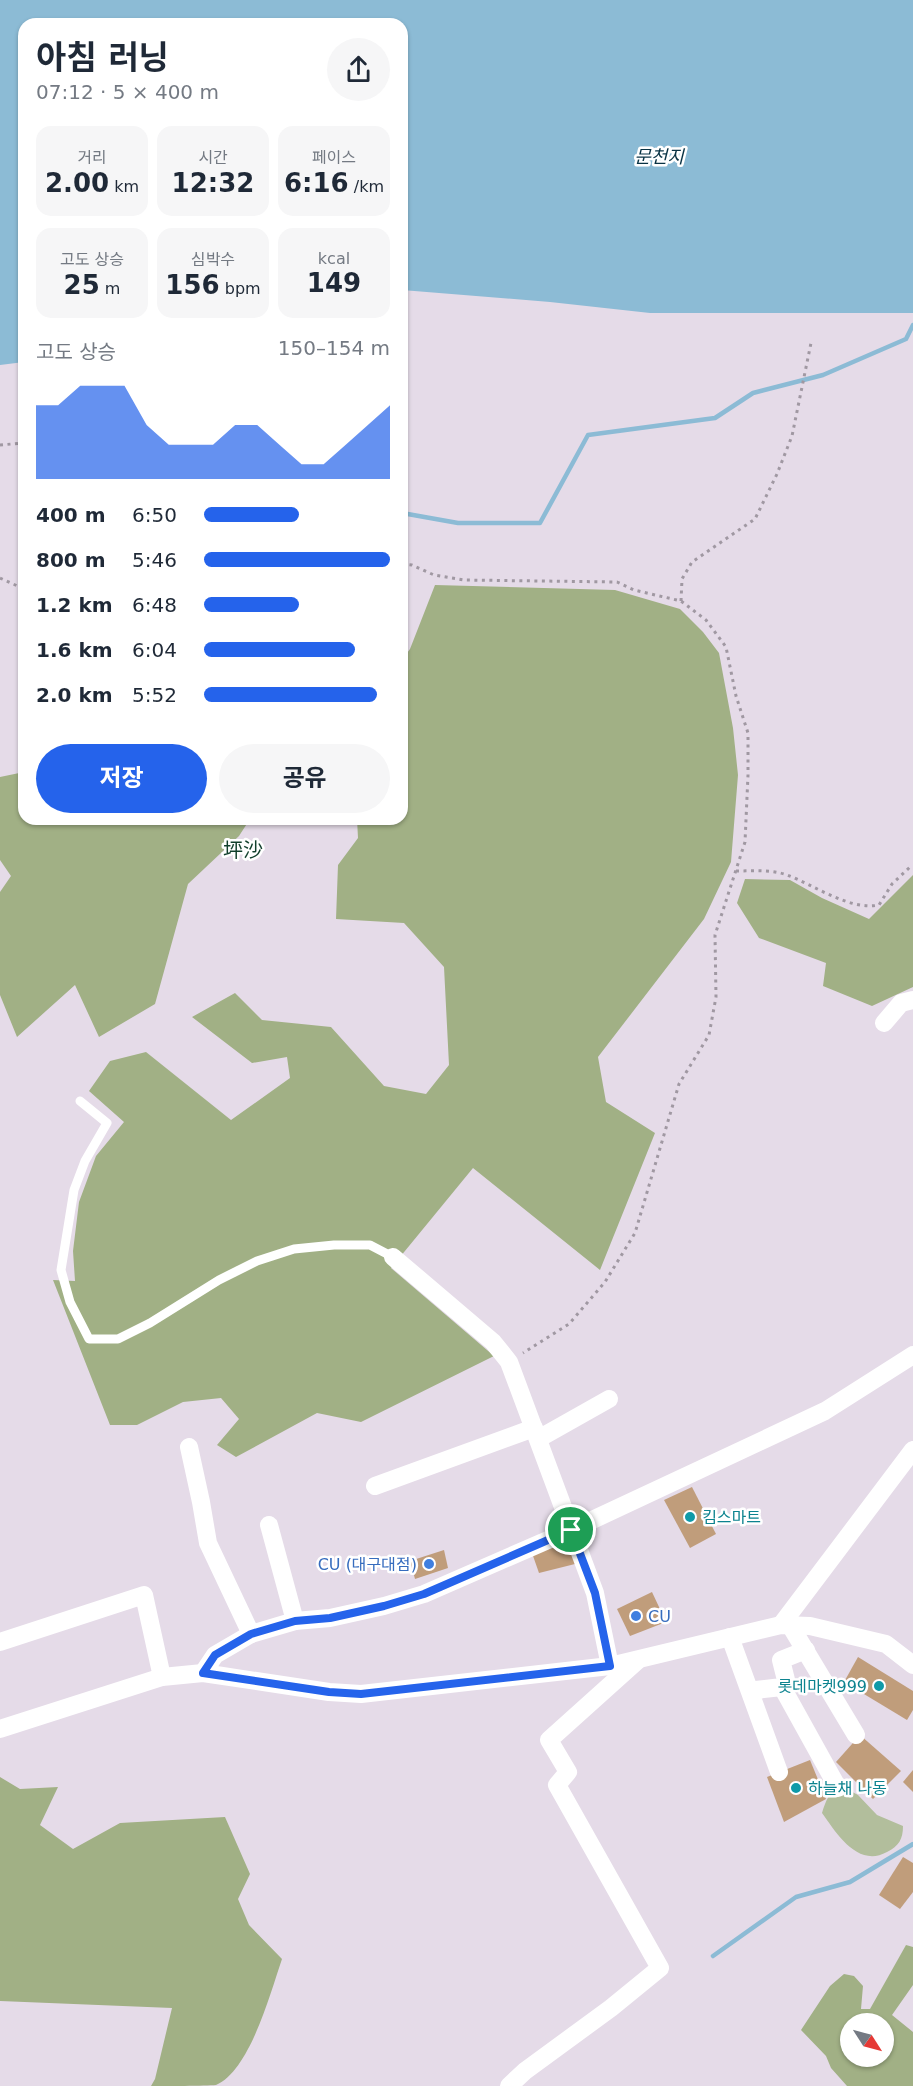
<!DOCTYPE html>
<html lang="ko">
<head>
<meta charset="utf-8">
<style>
  body { margin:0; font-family:"DejaVu Sans","Noto Sans KR",sans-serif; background:#f6f6f7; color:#1f2937; height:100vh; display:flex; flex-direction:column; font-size:22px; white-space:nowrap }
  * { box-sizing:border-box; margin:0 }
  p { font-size:20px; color:#747a83 }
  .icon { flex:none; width:33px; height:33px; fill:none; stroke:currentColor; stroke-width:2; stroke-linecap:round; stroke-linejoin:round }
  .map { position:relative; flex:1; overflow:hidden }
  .sheet { position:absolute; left:18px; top:18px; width:390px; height:807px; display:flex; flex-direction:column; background:#fff; border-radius:18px; box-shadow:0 2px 4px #0004 }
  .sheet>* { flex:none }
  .needle { width:39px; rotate:126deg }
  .buttons { position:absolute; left:840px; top:2013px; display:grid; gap:12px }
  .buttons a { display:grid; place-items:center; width:54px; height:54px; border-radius:50%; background:#fff; box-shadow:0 2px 4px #0004; font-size:30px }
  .pin { position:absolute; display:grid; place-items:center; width:51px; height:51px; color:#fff; margin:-26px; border:3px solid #fff; border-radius:50%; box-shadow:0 2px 6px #0007 }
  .round { display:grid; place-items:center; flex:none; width:63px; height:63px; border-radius:32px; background:#f6f6f7 }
  .summary { display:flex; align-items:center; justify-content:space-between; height:102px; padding:0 18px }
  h1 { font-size:33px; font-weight:700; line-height:45px }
  .metrics { display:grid; grid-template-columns:repeat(3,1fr); gap:9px; height:102px; padding:6px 18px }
  .metrics div { display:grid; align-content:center; border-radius:15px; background:#f6f6f7; text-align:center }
  .metrics b { font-size:26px; font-weight:700 }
  .metrics small { font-size:16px; font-weight:400 }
  .metrics p { font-size:16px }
  .chart { height:168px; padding:12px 18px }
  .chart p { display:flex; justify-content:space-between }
  .chart svg { width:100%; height:108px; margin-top:6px; fill:#2563eb; opacity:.7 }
  .button { display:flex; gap:12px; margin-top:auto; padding:12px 18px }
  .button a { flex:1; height:69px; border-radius:36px; background:#2563eb; color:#fff; font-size:24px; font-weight:700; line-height:69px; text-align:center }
  .button a+a { background:#f6f6f7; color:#1f2937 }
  ul { padding:0 18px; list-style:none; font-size:20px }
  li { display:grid; grid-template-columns:96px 72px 1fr; align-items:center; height:45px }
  li i { height:15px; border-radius:8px; background:#2563eb }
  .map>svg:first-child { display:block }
  .green { fill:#b2be9c }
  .forest { fill:#a1b085; fill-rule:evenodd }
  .water { fill:#8cbbd5 }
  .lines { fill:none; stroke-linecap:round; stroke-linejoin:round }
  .stream { stroke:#8cbbd5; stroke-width:4.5 }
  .building { fill:#c09d7b }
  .path { stroke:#a098a2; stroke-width:3; stroke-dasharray:3 4.5; stroke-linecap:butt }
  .lane { stroke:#fff; stroke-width:9 }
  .street { stroke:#fff; stroke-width:18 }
  .route-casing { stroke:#fff; stroke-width:12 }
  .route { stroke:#2563eb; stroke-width:8 }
  .culture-dot { fill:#0f9aa8; stroke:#fff; stroke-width:2 }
  .shop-dot { fill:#3f7fe0; stroke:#fff; stroke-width:2 }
  .labels { text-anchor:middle; stroke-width:5; stroke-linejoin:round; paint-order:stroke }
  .culture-label { font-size:16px; fill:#0d838f; stroke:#fff; text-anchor:start }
  .shop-label { font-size:16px; fill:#366cbe; stroke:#fff; text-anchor:end }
  .water-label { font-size:18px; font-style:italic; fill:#083244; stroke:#fff }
  .quarter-label { font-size:20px; fill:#113f2c; stroke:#fff }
</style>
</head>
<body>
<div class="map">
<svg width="913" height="2086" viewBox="0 0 913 2086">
  <rect width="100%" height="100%" fill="#e5dbe8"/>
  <path class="green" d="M841 1786 858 1795 877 1815 903 1826C903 1839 899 1846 887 1852 858 1868 837 1834 822 1813 826 1800 829 1792 841 1786Z"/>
  <g class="forest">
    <polygon points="435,585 615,590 680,609 703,632 719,653 733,728 738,775 731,862 704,919 598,1057 606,1102 655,1133 600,1270 473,1168 391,1268 494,1356 361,1422 317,1413 236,1457 217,1445 239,1419 221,1398 183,1402 137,1425 110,1425 53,1280 75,1281 73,1251 79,1202 96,1156 124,1122 89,1091 110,1061 146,1052 231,1120 290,1078 287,1057 252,1063 192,1017 235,993 262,1020 331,1027 384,1086 426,1094 449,1065 444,967 404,923 336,919 338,865 358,838 357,819 402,819 402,660 410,649"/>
    <polygon points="24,772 24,819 250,819 239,836 188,884 155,1004 99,1037 75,985 17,1037 0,995 0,892 11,876 0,860 0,777"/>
    <polygon points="913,875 913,987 872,1006 823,986 826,963 759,938 737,903 745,879 790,880 822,898 869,919"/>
    <path d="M0 1777 20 1789 58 1787 40 1825 73 1849 120 1823 225 1817 250 1874 238 1899 249 1925 282 1959C270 1994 250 2070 216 2085 206 2086 164 2086 151 2086L155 2079 172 2008 0 2001Z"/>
    <path d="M906 1945 913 1947V1985L892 2015 913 2032V2086H847L831 2068 826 2056 801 2030 830 1986 844 1974 854 1976 863 1986 861 2009H870ZM850 2024H884V2056H850Z"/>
  </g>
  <polygon class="water" points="0,0 913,0 913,313 650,313 550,302 402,290 402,24 24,24 24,362 0,365"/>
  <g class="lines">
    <g class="stream">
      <polyline points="402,513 458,523 540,523 588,435 715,418 753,393 823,375 906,339 913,325"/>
      <polyline points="713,1956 796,1897 850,1882 913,1844"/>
    </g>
  </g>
  <g class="building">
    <polygon points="692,1487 716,1534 690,1548 664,1500"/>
    <polygon points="572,1542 579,1563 539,1573 532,1553"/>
    <polygon points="444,1550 448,1568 415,1579 410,1561"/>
    <polygon points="652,1592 666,1622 630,1636 617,1609"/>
    <polygon points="858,1657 913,1691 913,1710 907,1720 844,1682"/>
    <polygon points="860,1735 901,1771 873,1799 836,1762"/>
    <polygon points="810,1760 826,1799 784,1822 767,1777"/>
    <polygon points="913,1770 913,1792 903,1782"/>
    <polygon points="903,1857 913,1863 913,1892 900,1909 879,1895"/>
  </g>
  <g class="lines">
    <g class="path">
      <polyline points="0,445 24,443"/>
      <polyline points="402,564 412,565 434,575 464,580 617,582 634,590 681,601 706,620 726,647 736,696 748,733 748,775 745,842 715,935 716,997 709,1035 679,1084 635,1233 605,1282 569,1324 523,1353"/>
      <polyline points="0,578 24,589"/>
      <polyline points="681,601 682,579 692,562 755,519 777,474 792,436 811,343"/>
      <path d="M736 871C753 871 770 869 787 875 814 885 850 911 879 905L892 884 910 867"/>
    </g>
    <polyline class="lane" points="80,1101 107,1123 85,1161 74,1190 61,1270 70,1302 89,1339 118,1339 150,1323 219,1280 257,1261 294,1249 334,1245 370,1245 393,1257"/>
    <g class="street">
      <polyline points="884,1023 901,1003 913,1000"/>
      <polyline points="393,1257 493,1342 509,1362 595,1593 610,1666"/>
      <polyline points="538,1439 609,1399"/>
      <polyline points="189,1447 201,1502 208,1543 251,1634"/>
      <polyline points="375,1486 534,1428"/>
      <polyline points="269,1525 295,1621"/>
      <polyline points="781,1625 913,1450"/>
      <polyline points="790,1625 856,1735"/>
      <polyline points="730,1637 779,1772"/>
      <polyline points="0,1642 144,1595 162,1677"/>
      <polyline points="203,1673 215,1655 251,1634 295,1621 330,1618 384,1606 424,1594 571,1530 825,1411 913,1355"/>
      <polyline points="782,1687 838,1788"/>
      <polyline points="756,1690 782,1687 786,1680 781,1660 806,1650"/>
      <polyline points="0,1729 162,1677 203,1673 329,1692 361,1694 610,1666 781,1625 810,1626 886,1644 913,1665"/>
      <polyline points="509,2086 525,2071 611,2008 660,1968 557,1785 568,1772 549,1740 638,1660"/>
    </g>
  </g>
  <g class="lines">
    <g class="route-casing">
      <polygon id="route" points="571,1530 595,1593 610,1666 361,1694 329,1692 203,1673 215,1655 251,1634 295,1621 330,1618 384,1606 424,1594"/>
    </g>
    <use href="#route" class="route"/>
  </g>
  <g class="culture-dot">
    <circle cx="690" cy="1517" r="6"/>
    <circle cx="879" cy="1686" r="6"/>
    <circle cx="796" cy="1788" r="6"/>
  </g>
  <g class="shop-dot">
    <circle cx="429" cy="1564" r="6"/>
    <circle cx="636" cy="1616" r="6"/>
  </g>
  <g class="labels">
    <g class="culture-label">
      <text x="702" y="1523">킴스마트</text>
      <text x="867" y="1692" text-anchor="end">롯데마켓999</text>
      <text x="808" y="1794">하늘채 나동</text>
    </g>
    <g class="shop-label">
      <text x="417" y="1570">CU (대구대점)</text>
      <text x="648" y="1622" text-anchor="start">CU</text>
    </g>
    <g class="water-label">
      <text x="659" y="163">문천지</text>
    </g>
    <g class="quarter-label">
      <text x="243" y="857">坪沙</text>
    </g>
  </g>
</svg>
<div class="buttons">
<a><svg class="needle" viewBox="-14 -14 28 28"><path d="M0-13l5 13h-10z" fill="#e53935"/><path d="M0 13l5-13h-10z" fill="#747a83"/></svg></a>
</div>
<div class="pin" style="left:571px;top:1530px;background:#1e9e55"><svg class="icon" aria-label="arrive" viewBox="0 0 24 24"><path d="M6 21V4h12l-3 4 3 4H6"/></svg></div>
<section class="sheet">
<div class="summary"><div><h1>아침 러닝</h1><p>07:12 · 5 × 400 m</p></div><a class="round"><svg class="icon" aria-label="share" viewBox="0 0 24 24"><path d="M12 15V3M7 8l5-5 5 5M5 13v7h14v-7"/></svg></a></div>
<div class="metrics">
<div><p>거리</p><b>2.00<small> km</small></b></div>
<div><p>시간</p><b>12:32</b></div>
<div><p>페이스</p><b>6:16<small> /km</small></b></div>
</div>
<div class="metrics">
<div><p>고도 상승</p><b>25<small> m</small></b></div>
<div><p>심박수</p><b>156<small> bpm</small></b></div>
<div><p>kcal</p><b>149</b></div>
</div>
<div class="chart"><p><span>고도 상승</span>150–154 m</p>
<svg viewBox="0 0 160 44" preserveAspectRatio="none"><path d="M0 44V14L10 14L20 6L30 6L40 6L50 22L60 30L70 30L80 30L90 22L100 22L110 30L120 38L130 38L140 30L150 22L160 14V44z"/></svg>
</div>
<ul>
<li><b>400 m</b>6:50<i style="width:51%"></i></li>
<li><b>800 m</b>5:46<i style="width:100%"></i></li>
<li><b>1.2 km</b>6:48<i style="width:51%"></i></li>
<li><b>1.6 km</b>6:04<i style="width:81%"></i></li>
<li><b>2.0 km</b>5:52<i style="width:93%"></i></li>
</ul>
<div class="button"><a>저장</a><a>공유</a></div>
</section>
</div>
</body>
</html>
